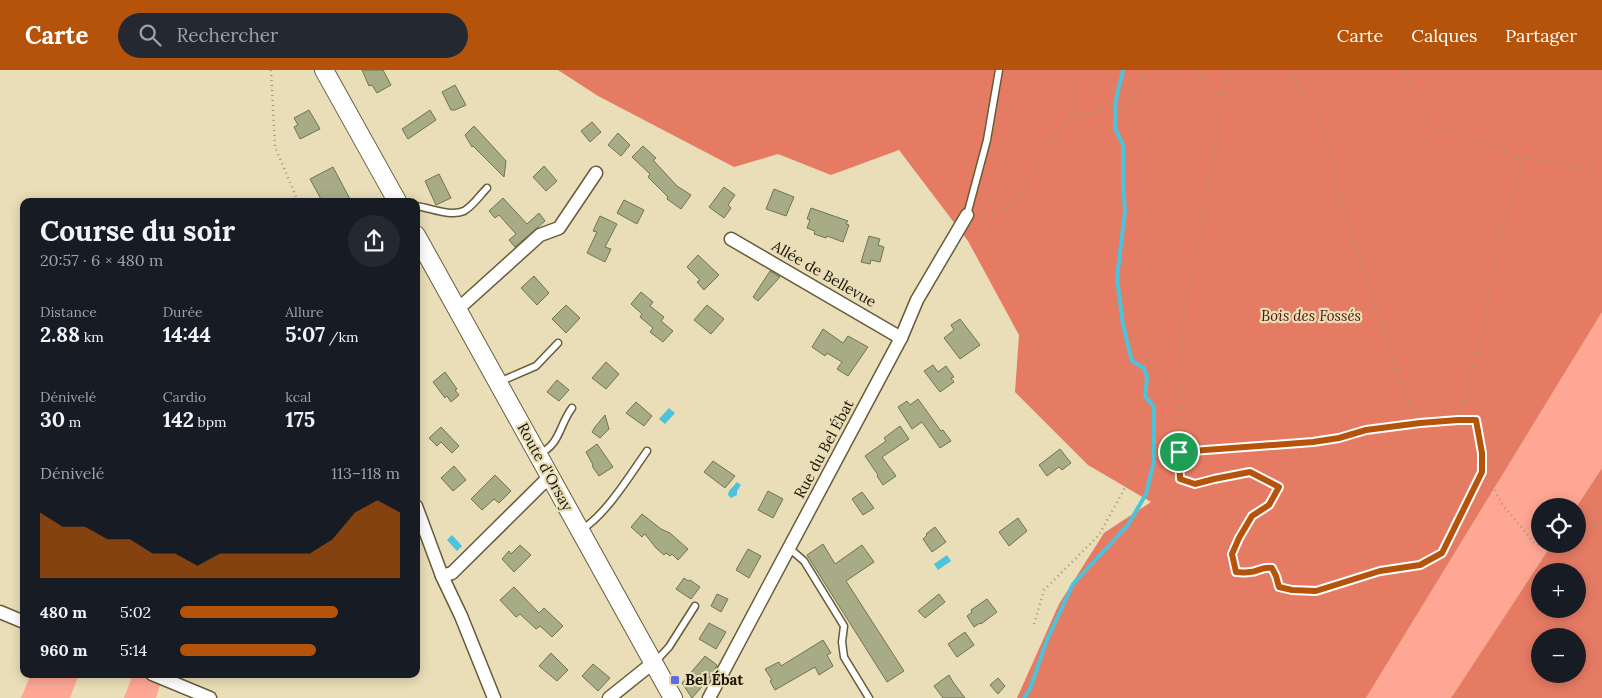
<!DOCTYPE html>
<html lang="fr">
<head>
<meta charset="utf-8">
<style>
  body { margin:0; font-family:Lora,serif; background:#242831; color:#f1f3f6; height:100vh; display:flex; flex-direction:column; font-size:19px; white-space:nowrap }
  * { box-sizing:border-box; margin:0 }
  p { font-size:16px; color:#9ea1a6 }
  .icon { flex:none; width:28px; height:28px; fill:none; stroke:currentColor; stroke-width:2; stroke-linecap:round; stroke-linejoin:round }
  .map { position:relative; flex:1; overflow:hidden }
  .drawer { position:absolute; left:20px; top:128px; width:400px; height:480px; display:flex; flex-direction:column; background:#171b24; border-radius:10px; box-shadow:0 2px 12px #0003 }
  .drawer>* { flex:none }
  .fabs { position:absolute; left:1531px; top:428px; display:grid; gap:10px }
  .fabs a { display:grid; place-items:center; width:55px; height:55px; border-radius:50%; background:#171b24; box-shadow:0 2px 12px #0003; font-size:25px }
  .pin { position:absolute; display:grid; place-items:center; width:42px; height:42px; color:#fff; margin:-21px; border:2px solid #fff; border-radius:50%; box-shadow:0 1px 5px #0007 }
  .round { display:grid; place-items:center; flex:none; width:52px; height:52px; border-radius:26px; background:#242831 }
  .overview { display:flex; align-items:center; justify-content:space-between; height:85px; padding:0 20px }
  h1 { font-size:28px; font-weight:800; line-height:38px }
  .figures { display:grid; grid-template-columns:repeat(3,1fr); gap:8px; height:85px; padding:5px 20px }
  .figures div { display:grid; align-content:center }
  .figures b { font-size:21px; font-weight:800 }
  .figures small { font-size:14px; font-weight:400 }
  .figures p { font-size:14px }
  .chart { height:140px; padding:10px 20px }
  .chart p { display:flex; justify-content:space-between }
  .chart svg { width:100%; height:90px; margin-top:5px; fill:#b45309; opacity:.7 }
  ul { padding:0 20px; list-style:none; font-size:16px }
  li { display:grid; grid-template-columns:80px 60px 1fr; align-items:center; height:38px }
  li i { height:12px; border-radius:6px; background:#b45309 }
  header { display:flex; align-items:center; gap:30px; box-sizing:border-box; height:70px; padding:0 25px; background:#b45309; color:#fff }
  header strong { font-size:24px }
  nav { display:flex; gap:28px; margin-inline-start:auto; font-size:18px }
  .search { width:350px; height:45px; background:#242831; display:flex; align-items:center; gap:12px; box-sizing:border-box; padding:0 18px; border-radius:28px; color:#9ea1a6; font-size:19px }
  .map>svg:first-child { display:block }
  .green { fill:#fea794 }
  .forest { fill:#e67b64; fill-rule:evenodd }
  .water { fill:#4bc3da }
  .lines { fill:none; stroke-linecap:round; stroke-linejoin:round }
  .stream { stroke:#4bc3da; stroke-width:4 }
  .building { fill:#a7ac87; stroke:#707451 }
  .lane-casing { stroke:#665c3a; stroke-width:9 }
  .street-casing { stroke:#665c3a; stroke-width:15 }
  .secondary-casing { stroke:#665c3a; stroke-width:20 }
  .path { stroke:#a0977a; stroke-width:2.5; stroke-dasharray:1 4; stroke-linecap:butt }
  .lane { stroke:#fff; stroke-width:6 }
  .street { stroke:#fff; stroke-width:12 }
  .secondary { stroke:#fff; stroke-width:18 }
  .route-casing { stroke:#fff; stroke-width:10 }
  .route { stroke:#b45309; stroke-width:6 }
  .poi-dot { fill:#5b6ce3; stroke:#e9deb8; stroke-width:2 }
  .labels { text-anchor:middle; stroke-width:4.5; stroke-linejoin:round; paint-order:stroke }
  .street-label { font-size:15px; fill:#1a1608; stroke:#e9deb8 }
  .park-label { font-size:15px; font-style:italic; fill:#551205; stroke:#e9deb8 }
  .poi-label { font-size:15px; font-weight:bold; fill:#1a1608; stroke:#e9deb8; text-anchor:start }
</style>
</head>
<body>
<header>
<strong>Carte</strong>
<div class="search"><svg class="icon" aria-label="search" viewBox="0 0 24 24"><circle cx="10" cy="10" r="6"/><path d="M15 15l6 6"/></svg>Rechercher</div>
<nav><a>Carte</a><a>Calques</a><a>Partager</a></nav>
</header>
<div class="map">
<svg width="1602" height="628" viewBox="0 0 1602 628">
  <rect width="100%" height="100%" fill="#e9deb8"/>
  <g class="green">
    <polygon points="1602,242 1602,398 1577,436 1540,436 1540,474 1552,474 1451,628 1366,628"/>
    <polygon points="31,604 79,604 70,628 21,628"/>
    <polygon points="133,604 137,604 160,614 156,628 124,628"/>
  </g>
  <g class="forest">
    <polygon points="558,0 1602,0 1602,242 1366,628 1017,628 1059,534 1104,463 1151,432 1088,395 1015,322 1019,265 968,171 899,80 831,105 778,84 734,97 598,26"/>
    <path d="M1602 398V628H1451L1552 474H1578L1577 436ZM1540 501H1578V539H1540ZM1540 566H1578V604H1540Z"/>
  </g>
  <g class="water">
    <polygon points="669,338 675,343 665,354 659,349"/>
    <polygon points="737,412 741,415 737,421 737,425 731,428 728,425 729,421"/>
    <polygon points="452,465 462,476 457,481 447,470"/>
    <polygon points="947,485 951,491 938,500 934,494"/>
  </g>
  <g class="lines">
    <polyline class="stream" points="1024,628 1030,619 1047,570 1073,514 1128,455 1146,424 1154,391 1154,337 1145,326 1147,307 1144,298 1132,291 1123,255 1117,208 1125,141 1123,115 1123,75 1115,58 1116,30 1123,0"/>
  </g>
  <g class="building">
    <polygon points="362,0 383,0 391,15 377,23 372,15 369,16"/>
    <polygon points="455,15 466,35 455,40 451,40 442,22"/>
    <polygon points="309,40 320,59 300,69 294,57 298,55 294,48"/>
    <polygon points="430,40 436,50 408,69 402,59"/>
    <polygon points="592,52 601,62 590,72 581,61"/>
    <polygon points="474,56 506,91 504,107 473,76 472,77 465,65"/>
    <polygon points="618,63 630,75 621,86 608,75"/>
    <polygon points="643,76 656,88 653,90 677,116 691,125 681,139 667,129 668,127 648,107 650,104 632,87"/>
    <polygon points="544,96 557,111 546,121 533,107"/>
    <polygon points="333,97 351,131 322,131 310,109"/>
    <polygon points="439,104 451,128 436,135 425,111"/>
    <polygon points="724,117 735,125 728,135 731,138 724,148 709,137"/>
    <polygon points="774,119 794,127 786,146 766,139"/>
    <polygon points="503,128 527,154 539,143 545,151 515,177 509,170 516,164 499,145 495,148 489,141"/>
    <polygon points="624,130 644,140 637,154 617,143"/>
    <polygon points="811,138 848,151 846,154 849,155 843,172 827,166 826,168 814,164 815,161 807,158 810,150 807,149"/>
    <polygon points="600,146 617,154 605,177 611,179 605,192 587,183 597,162 593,161"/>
    <polygon points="869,166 880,169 878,175 884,177 880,192 871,190 870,194 861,192"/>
    <polygon points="698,185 719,205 704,220 697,212 700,210 687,197"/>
    <polygon points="770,201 780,207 758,231 753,227"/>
    <polygon points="534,206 549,223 537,235 521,218"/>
    <polygon points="641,222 653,232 650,236 664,247 661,251 673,261 663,272 650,262 653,258 640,247 642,244 631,234"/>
    <polygon points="566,235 580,248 566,263 552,249"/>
    <polygon points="707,235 724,249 711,264 694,250"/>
    <polygon points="960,249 980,275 960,289 944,268 954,260 951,255"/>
    <polygon points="823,259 843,273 848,266 868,277 848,306 837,299 842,292 827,283 825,286 812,277"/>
    <polygon points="606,292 619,304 606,319 592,308"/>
    <polygon points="933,295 938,302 946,296 954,307 951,308 954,312 940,322 924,301"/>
    <polygon points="445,302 457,319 455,320 459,325 451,332 447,326 445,328 433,312"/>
    <polygon points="557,310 569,320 559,331 547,322"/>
    <polygon points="918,329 941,361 943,360 951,371 940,378 922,352 912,359 898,337 907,331 910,335"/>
    <polygon points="636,332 652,346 644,356 626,343"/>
    <polygon points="605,345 609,359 600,368 592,362 595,357"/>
    <polygon points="900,356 909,369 882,387 896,406 883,415 877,406 878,405 865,386 886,371 884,368"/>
    <polygon points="441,357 459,376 452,383 441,372 437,376 429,368"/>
    <polygon points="597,374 613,397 599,406 592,396 593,395 586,382"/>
    <polygon points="1060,379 1071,393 1062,400 1059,397 1047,406 1039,395"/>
    <polygon points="713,391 735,406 725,418 704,402"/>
    <polygon points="454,396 466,410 453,421 441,408"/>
    <polygon points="495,405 511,421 499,433 494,429 482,440 471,429"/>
    <polygon points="768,421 783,429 773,448 758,440"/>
    <polygon points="862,422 874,438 863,445 852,429"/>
    <polygon points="642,444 661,459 670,463 688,479 678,490 672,484 670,486 666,483 664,485 656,478 645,464 642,467 631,457"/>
    <polygon points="1018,448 1027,461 1009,476 999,462"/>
    <polygon points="935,457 946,472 932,482 923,469 927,465 926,464"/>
    <polygon points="823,474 835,494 862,475 874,492 846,511 904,601 887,612 807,485"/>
    <polygon points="520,475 531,485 514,502 502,489 509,481 511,484"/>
    <polygon points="748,479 761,486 749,508 736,500"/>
    <polygon points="684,508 688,511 690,510 700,517 691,529 676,519"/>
    <polygon points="514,517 539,543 544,538 563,556 552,567 540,556 536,559 520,544 516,547 500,530"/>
    <polygon points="717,524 728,529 721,542 711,536"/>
    <polygon points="939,524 945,532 925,548 918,541"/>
    <polygon points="987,529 997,542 981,554 980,553 974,557 967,546 972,542 971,540"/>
    <polygon points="709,553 726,562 716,579 699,569"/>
    <polygon points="965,562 974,575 957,587 948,574"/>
    <polygon points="823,570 831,583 827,585 833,596 819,605 815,597 775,620 770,611 772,610 765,599 779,592 781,596"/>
    <polygon points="551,583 568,600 557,611 539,596"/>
    <polygon points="705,586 717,595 713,604 692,628 682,613"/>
    <polygon points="593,594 610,608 598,621 582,606"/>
    <polygon points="949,605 953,612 965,628 943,628 934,616"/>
    <polygon points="998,608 1005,616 998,624 990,615"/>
  </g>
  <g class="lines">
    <g class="lane-casing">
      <g id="lane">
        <path d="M416 136C431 138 450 147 464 141 473 136 480 125 487 118"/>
        <polyline points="967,145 987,70 999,0"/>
        <polyline points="499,312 536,296 558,273"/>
        <path d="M538 384C560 376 559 355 572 338"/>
        <path d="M581 460C606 445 630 405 647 381"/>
        <polyline points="789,478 804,491 844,556 842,572 844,587 869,628"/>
        <polyline points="655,592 669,577 695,536"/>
      </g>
    </g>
    <g class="street-casing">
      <g id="street">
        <polyline points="731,169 901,268"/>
        <polyline points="458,239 540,165 559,158 596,103"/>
        <polyline points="416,436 442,506 461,546 494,628"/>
        <polyline points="442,506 452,503 550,406"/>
        <polyline points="0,542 24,552"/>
        <polyline points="152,604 210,628"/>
        <polyline points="609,628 654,592"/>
        <polyline points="709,628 901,268 917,230 967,145"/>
      </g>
    </g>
    <g class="secondary-casing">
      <g id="secondary">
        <polyline points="324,0 397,131"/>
        <polyline points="416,165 673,628"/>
      </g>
    </g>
    <g class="path">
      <polyline points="271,0 275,77 298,131"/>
      <polyline points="1196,0 1199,3 1205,15 1223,26"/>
      <path d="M1228 0 1181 270 1179 382 1180 409 1195 414 1214 409 1250 402 1279 417 1269 435 1252 446 1239 468 1232 484 1236 502C1240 502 1245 503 1250 502 1258 502 1262 496 1272 498L1276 506 1279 517 1292 521H1316L1380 501 1420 495 1442 483 1482 402 1492 414 1502 434 1536 475 1541 474"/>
      <polyline points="1287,0 1318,39 1343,137 1401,315 1420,353"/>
      <polyline points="1405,0 1427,54 1524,88 1602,101"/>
      <polyline points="1071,48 1077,0"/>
      <path d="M977 143 999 144 1016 129 1058 60 1071 48 1106 40 1122 38C1132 26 1140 15 1145 0"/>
      <polyline points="1458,350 1481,269 1499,170 1524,88"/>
      <polyline points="1578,463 1602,451"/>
      <polyline points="1034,554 1044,520 1099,465 1145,381 1179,382 1313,372 1339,368 1365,360 1420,353 1476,350 1482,383 1482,402"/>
    </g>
    <use href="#lane" class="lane"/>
    <use href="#street" class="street"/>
    <use href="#secondary" class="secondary"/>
  </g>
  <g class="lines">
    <g class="route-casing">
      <path id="route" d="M1458 350H1476L1482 383V402L1442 483 1420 495 1380 501 1316 521 1292 520 1279 517 1276 506 1272 498C1262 496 1258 502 1250 502 1245 503 1240 502 1236 502L1232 484 1239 468 1252 446 1269 435 1279 417 1250 402 1214 409 1195 414 1180 409 1179 382 1313 372 1339 368 1366 360 1420 353Z"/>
    </g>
    <use href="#route" class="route"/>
  </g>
  <rect class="poi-dot" x="670" y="605" width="10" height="10" rx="2.5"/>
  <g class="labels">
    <g class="street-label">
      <text transform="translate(824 204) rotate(30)" y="5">Allée de Bellevue</text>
      <text transform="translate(824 379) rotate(-62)" y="5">Rue du Bel Ébat</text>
      <text transform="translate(545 397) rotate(61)" y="5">Route d'Orsay</text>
    </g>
    <g class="park-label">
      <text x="1311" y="251">Bois des Fossés</text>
    </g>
    <g class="poi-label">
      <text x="685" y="615">Bel Ébat</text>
    </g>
  </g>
</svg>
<div class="fabs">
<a><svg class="icon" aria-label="locate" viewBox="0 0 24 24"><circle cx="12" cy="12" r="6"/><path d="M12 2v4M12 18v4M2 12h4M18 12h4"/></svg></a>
<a>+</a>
<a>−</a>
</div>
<div class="pin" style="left:1179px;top:382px;background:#1e9e55"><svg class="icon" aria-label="arrive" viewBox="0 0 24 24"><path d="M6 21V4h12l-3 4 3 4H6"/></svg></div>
<section class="drawer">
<div class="overview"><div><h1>Course du soir</h1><p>20:57 · 6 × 480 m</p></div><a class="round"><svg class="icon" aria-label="share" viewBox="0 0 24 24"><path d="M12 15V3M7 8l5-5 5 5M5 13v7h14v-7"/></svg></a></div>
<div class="figures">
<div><p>Distance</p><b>2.88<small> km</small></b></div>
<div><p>Durée</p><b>14:44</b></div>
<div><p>Allure</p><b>5:07<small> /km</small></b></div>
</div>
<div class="figures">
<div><p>Dénivelé</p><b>30<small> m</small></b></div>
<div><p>Cardio</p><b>142<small> bpm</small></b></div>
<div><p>kcal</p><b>175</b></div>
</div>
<div class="chart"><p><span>Dénivelé</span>113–118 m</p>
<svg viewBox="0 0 160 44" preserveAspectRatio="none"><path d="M0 44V12L10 19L20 19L30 25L40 25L50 32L60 32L70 38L80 32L90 32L100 32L110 32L120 32L130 25L140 12L150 6L160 12V44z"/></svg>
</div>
<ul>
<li><b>480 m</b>5:02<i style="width:72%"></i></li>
<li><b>960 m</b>5:14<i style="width:62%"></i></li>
</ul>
</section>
</div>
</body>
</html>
